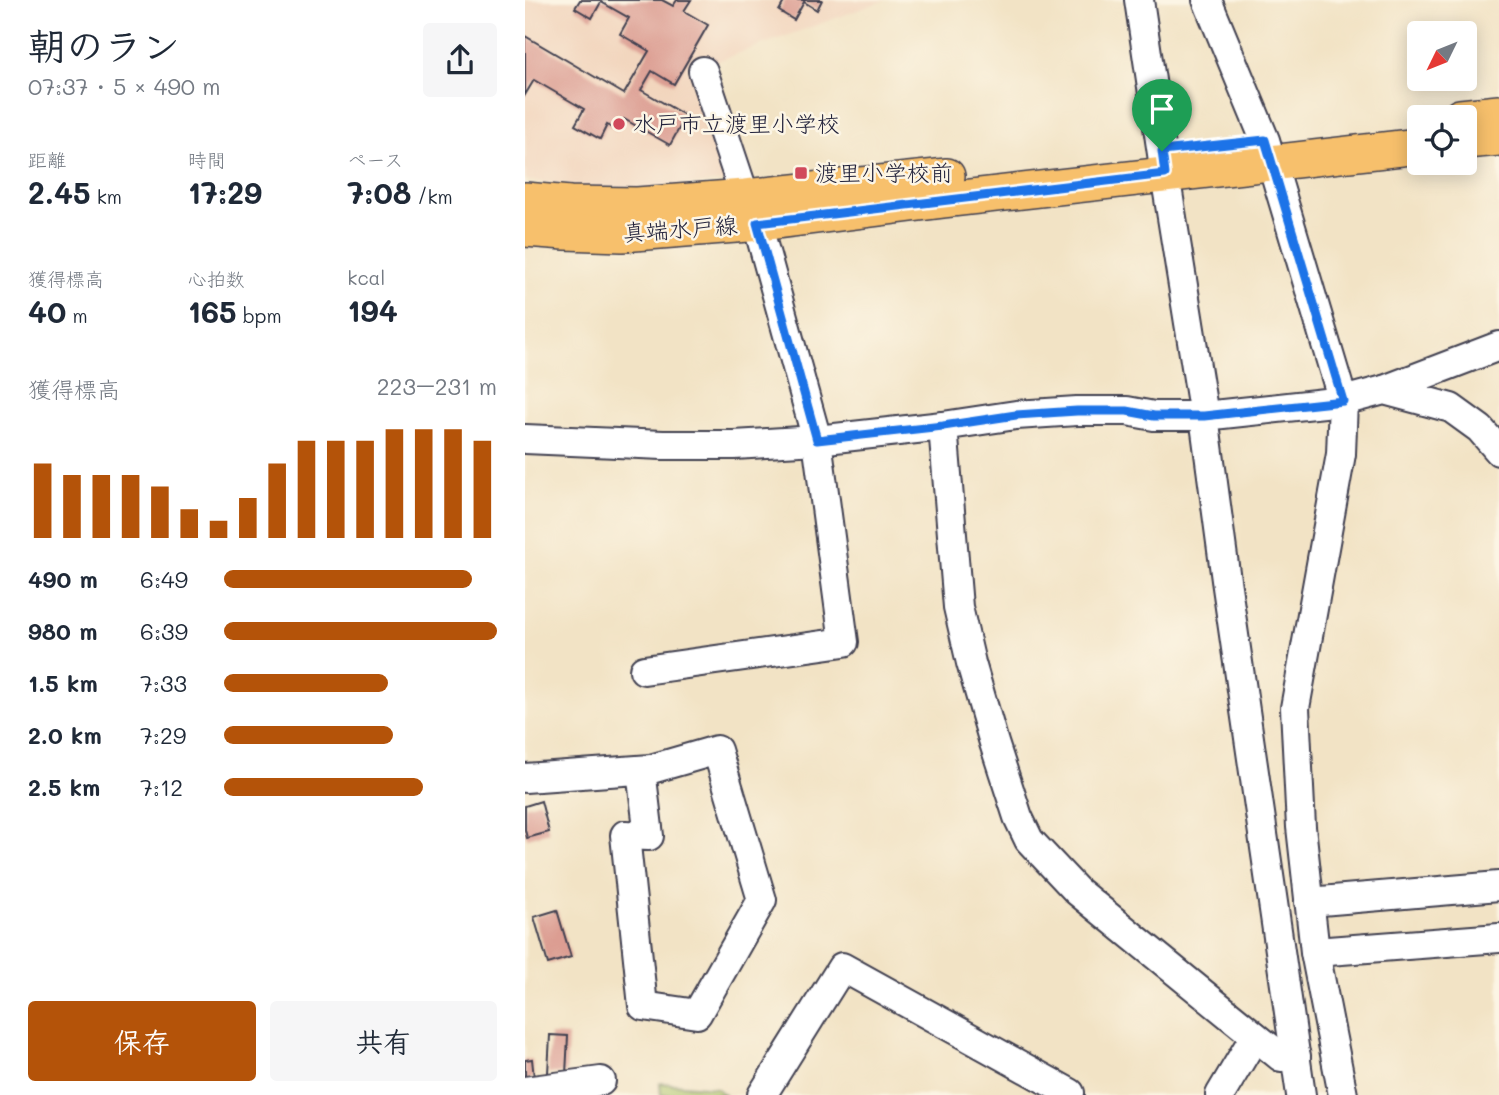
<!DOCTYPE html>
<html lang="ja">
<head>
<meta charset="utf-8">
<style>
  body { margin:0; font-family:Mali,"Klee One",sans-serif; background:#f6f6f7; color:#1f2937; height:100vh; display:flex; flex-direction:column; font-size:26px; white-space:nowrap }
  * { box-sizing:border-box; margin:0 }
  p { font-size:23px; color:#747a83 }
  .icon { flex:none; width:38px; height:38px; fill:none; stroke:currentColor; stroke-width:2; stroke-linecap:round; stroke-linejoin:round }
  .map { position:relative; flex:1; overflow:hidden }
  .details { display:flex; flex-direction:column; background:#fff; width:525px }
  .details>* { flex:none }
  .needle { width:46px; rotate:227deg }
  .controls { position:absolute; left:882px; top:21px; display:grid; gap:14px }
  .controls a { display:grid; place-items:center; width:70px; height:70px; border-radius:7px; background:#fff; box-shadow:0 4px 18px #0003; font-size:35px }
  .pin { position:absolute; display:grid; place-items:center; width:60px; height:60px; color:#fff; margin:-72px -30px; border-radius:50% 50% 50% 0; rotate:-45deg; box-shadow:0 0 7px #0007 }
  .pin .icon { rotate:45deg }
  .round { display:grid; place-items:center; flex:none; width:74px; height:74px; border-radius:7px; background:#f6f6f7 }
  .summary { display:flex; align-items:center; justify-content:space-between; height:119px; padding:0 28px }
  h1 { font-size:38px; font-weight:700; line-height:52px }
  .metrics { display:grid; grid-template-columns:repeat(3,1fr); gap:10px; height:119px; padding:7px 28px }
  .metrics div { display:grid; align-content:center }
  .metrics b { font-size:30px; font-weight:700 }
  .metrics small { font-size:19px; font-weight:400 }
  .metrics p { font-size:19px }
  .chart { height:196px; padding:14px 28px }
  .chart p { display:flex; justify-content:space-between }
  .chart svg { width:100%; height:126px; margin-top:7px; stroke:#b45309; stroke-width:6 }
  .cta { display:flex; gap:14px; margin-top:auto; padding:14px 28px }
  .cta a { flex:1; height:80px; border-radius:7px; background:#b45309; color:#fff; font-size:28px; font-weight:700; line-height:80px; text-align:center }
  .cta a+a { background:#f6f6f7; color:#1f2937 }
  ul { padding:0 28px; list-style:none; font-size:23px }
  li { display:grid; grid-template-columns:112px 84px 1fr; align-items:center; height:52px }
  li i { height:18px; border-radius:9px; background:#b45309 }
  main { display:flex; flex:1; min-height:0 }
  .map>svg:first-child { display:block }
  .built { fill:#f2d5bd }
  .green { fill:#adc469; stroke:#687352; stroke-width:2 }
  .building { fill:#dc9d92 }
  .lines { fill:none; stroke-linecap:round; stroke-linejoin:round }
  .minor-casing { stroke:#413f50; stroke-width:32 }
  .major-casing { stroke:#413f50; stroke-width:38 }
  .minor { stroke:#fff; stroke-width:28 }
  .major { stroke:#f7c06c; stroke-width:35 }
  .route-casing { stroke:#fff; stroke-width:14 }
  .route { stroke:#1a73e8; stroke-width:9 }
  .poi-dot { fill:#d1495b; stroke:#fcf5e5; stroke-width:2.5 }
  .labels { text-anchor:middle; stroke-width:5; stroke-linejoin:round; paint-order:stroke }
  .poi-label { font-size:23px; fill:#22223b; stroke:#fcf5e5; text-anchor:start }
  .street-label { font-size:23px; fill:#22223b; stroke:#fcf5e5 }
</style>
</head>
<body>
<main>
<section class="details">
<div class="summary"><div><h1>朝のラン</h1><p>07:37 · 5 × 490 m</p></div><a class="round"><svg class="icon" aria-label="share" viewBox="0 0 24 24"><path d="M12 15V3M7 8l5-5 5 5M5 13v7h14v-7"/></svg></a></div>
<div class="metrics">
<div><p>距離</p><b>2.45<small> km</small></b></div>
<div><p>時間</p><b>17:29</b></div>
<div><p>ペース</p><b>7:08<small> /km</small></b></div>
</div>
<div class="metrics">
<div><p>獲得標高</p><b>40<small> m</small></b></div>
<div><p>心拍数</p><b>165<small> bpm</small></b></div>
<div><p>kcal</p><b>194</b></div>
</div>
<div class="chart"><p><span>獲得標高</span>223–231 m</p>
<svg viewBox="0 0 160 44" preserveAspectRatio="none"><path d="M5 44V18M15 44V22M25 44V22M35 44V22M45 44V26M55 44V34M65 44V38M75 44V30M85 44V18M95 44V10M105 44V10M115 44V10M125 44V6M135 44V6M145 44V6M155 44V10"/></svg>
</div>
<ul>
<li><b>490 m</b>6:49<i style="width:91%"></i></li>
<li><b>980 m</b>6:39<i style="width:100%"></i></li>
<li><b>1.5 km</b>7:33<i style="width:60%"></i></li>
<li><b>2.0 km</b>7:29<i style="width:62%"></i></li>
<li><b>2.5 km</b>7:12<i style="width:73%"></i></li>
</ul>
<div class="cta"><a>保存</a><a>共有</a></div>
</section>
<div class="map">
<svg width="974" height="1095" viewBox="0 0 974 1095">
  <rect width="100%" height="100%" fill="#fcf5e5"/>
  <filter id="ink" filterUnits="userSpaceOnUse"><feTurbulence type="fractalNoise" baseFrequency=".0143" numOctaves="2"/><feDisplacementMap in="SourceGraphic" scale="14" xChannelSelector="R" yChannelSelector="G"/><feConvolveMatrix kernelMatrix="1 2 1 2 8 2 1 2 1" color-interpolation-filters="sRGB"/></filter>
  <filter id="wash" filterUnits="userSpaceOnUse"><feTurbulence type="fractalNoise" baseFrequency=".00686" numOctaves="4" result="noise"/><feDisplacementMap in="SourceGraphic" scale="28" xChannelSelector="R" yChannelSelector="G"/><feGaussianBlur stdDeviation="1.57" result="paint"/><feColorMatrix in="noise" values="0 0 0 0 0 0 0 0 0 0 0 0 0 0 0 0 0 1.4 0 .05"/><feComposite in="paint" operator="in"/></filter>
  <g filter="url(#wash)">
    <rect width="100%" height="100%" fill="#f2e3c5"/>
    <polygon class="built" points="0,0 360,0 173,68 205,181 103,191 0,180"/>
    <polygon class="green" points="135,1083 191,1088 200,1095 136,1095"/>
    <g id="blocks">
      <g class="building">
        <polygon points="55,0 137,0 148,6 152,0 166,0 159,11 183,25 149,84 127,71 116,90 161,116 145,145 99,119 92,131 82,125 75,139 50,125 59,109 9,80 0,95 0,36 99,94 124,51 95,34 104,18 76,2 67,18 50,8"/>
        <polygon points="260,0 297,0 292,10 279,2 269,20 254,11"/>
        <polygon points="16,801 24,832 2,838 0,830 0,806"/>
        <polygon points="32,910 46,957 23,964 9,917"/>
        <polygon points="25,1035 43,1036 41,1074 23,1073"/>
        <polygon points="7,1059 9,1078 0,1080 0,1060"/>
      </g>
    </g>
  </g>
  <g filter="url(#ink)">
    <use href="#blocks" fill-opacity="0" stroke="#413f50" stroke-width="2"/>
    <g class="lines">
      <g class="minor-casing">
        <g id="minor">
          <polyline points="614,0 640,174 679,416 701,580 776,1095"/>
          <polyline points="682,0 740,140 818,401 816,454 770,708 776,827 790,952 818,1095"/>
          <polyline points="178,71 220,197"/>
          <polyline points="859,390 974,346"/>
          <polyline points="418,426 433,607 446,663 469,743 493,817 504,840 552,891 730,1036 756,1057 771,1056"/>
          <polyline points="0,439 138,445 209,445 292,440 418,426 491,415 552,411 602,411 629,416 679,416 818,401 859,390 926,408 955,429 974,451"/>
          <polyline points="119,670 319,642 292,440 232,223"/>
          <polyline points="0,778 126,769 192,750 237,900 172,1014 118,1006 100,835 124,836 116,770"/>
          <polyline points="784,902 974,886"/>
          <polyline points="790,952 974,938"/>
          <polyline points="0,1091 76,1081"/>
          <polyline points="237,1095 317,967 545,1093 544,1095"/>
          <polyline points="695,1095 730,1036"/>
        </g>
      </g>
      <g class="major-casing">
        <g id="major">
          <polyline points="935,117 974,113"/>
          <polyline points="940,141 974,138"/>
          <polyline points="0,200 45,204 112,205 220,197 422,176"/>
          <polyline points="0,229 40,232 97,234 236,223 419,200 894,146"/>
        </g>
      </g>
      <use href="#minor" class="minor"/>
      <use href="#major" class="major"/>
    </g>
  </g>
  <g class="lines" filter="url(#ink)">
    <g class="route-casing">
      <polygon id="route" points="740,140 818,401 679,416 629,416 602,411 552,411 491,415 418,426 292,440 232,223 640,174 637,151"/>
    </g>
    <use href="#route" class="route"/>
  </g>
  <g class="poi-dot">
    <circle cx="94" cy="124" r="7"/>
    <rect x="269" y="166" width="14" height="14" rx="3.5"/>
  </g>
  <g class="labels">
    <g class="poi-label">
      <text x="108" y="132">水戸市立渡里小学校</text>
      <text x="290" y="181">渡里小学校前</text>
    </g>
    <g class="street-label">
      <text transform="translate(155 229) rotate(-4)" y="8">真端水戸線</text>
    </g>
  </g>
</svg>
<div class="controls">
<a><svg class="needle" viewBox="-14 -14 28 28"><path d="M0-13l5 13h-10z" fill="#e53935"/><path d="M0 13l5-13h-10z" fill="#747a83"/></svg></a>
<a><svg class="icon" aria-label="locate" viewBox="0 0 24 24"><circle cx="12" cy="12" r="6"/><path d="M12 2v4M12 18v4M2 12h4M18 12h4"/></svg></a>
</div>
<div class="pin" style="left:637px;top:151px;background:#1e9e55"><svg class="icon" aria-label="arrive" viewBox="0 0 24 24"><path d="M6 21V4h12l-3 4 3 4H6"/></svg></div>
</div>
</main>
</body>
</html>
